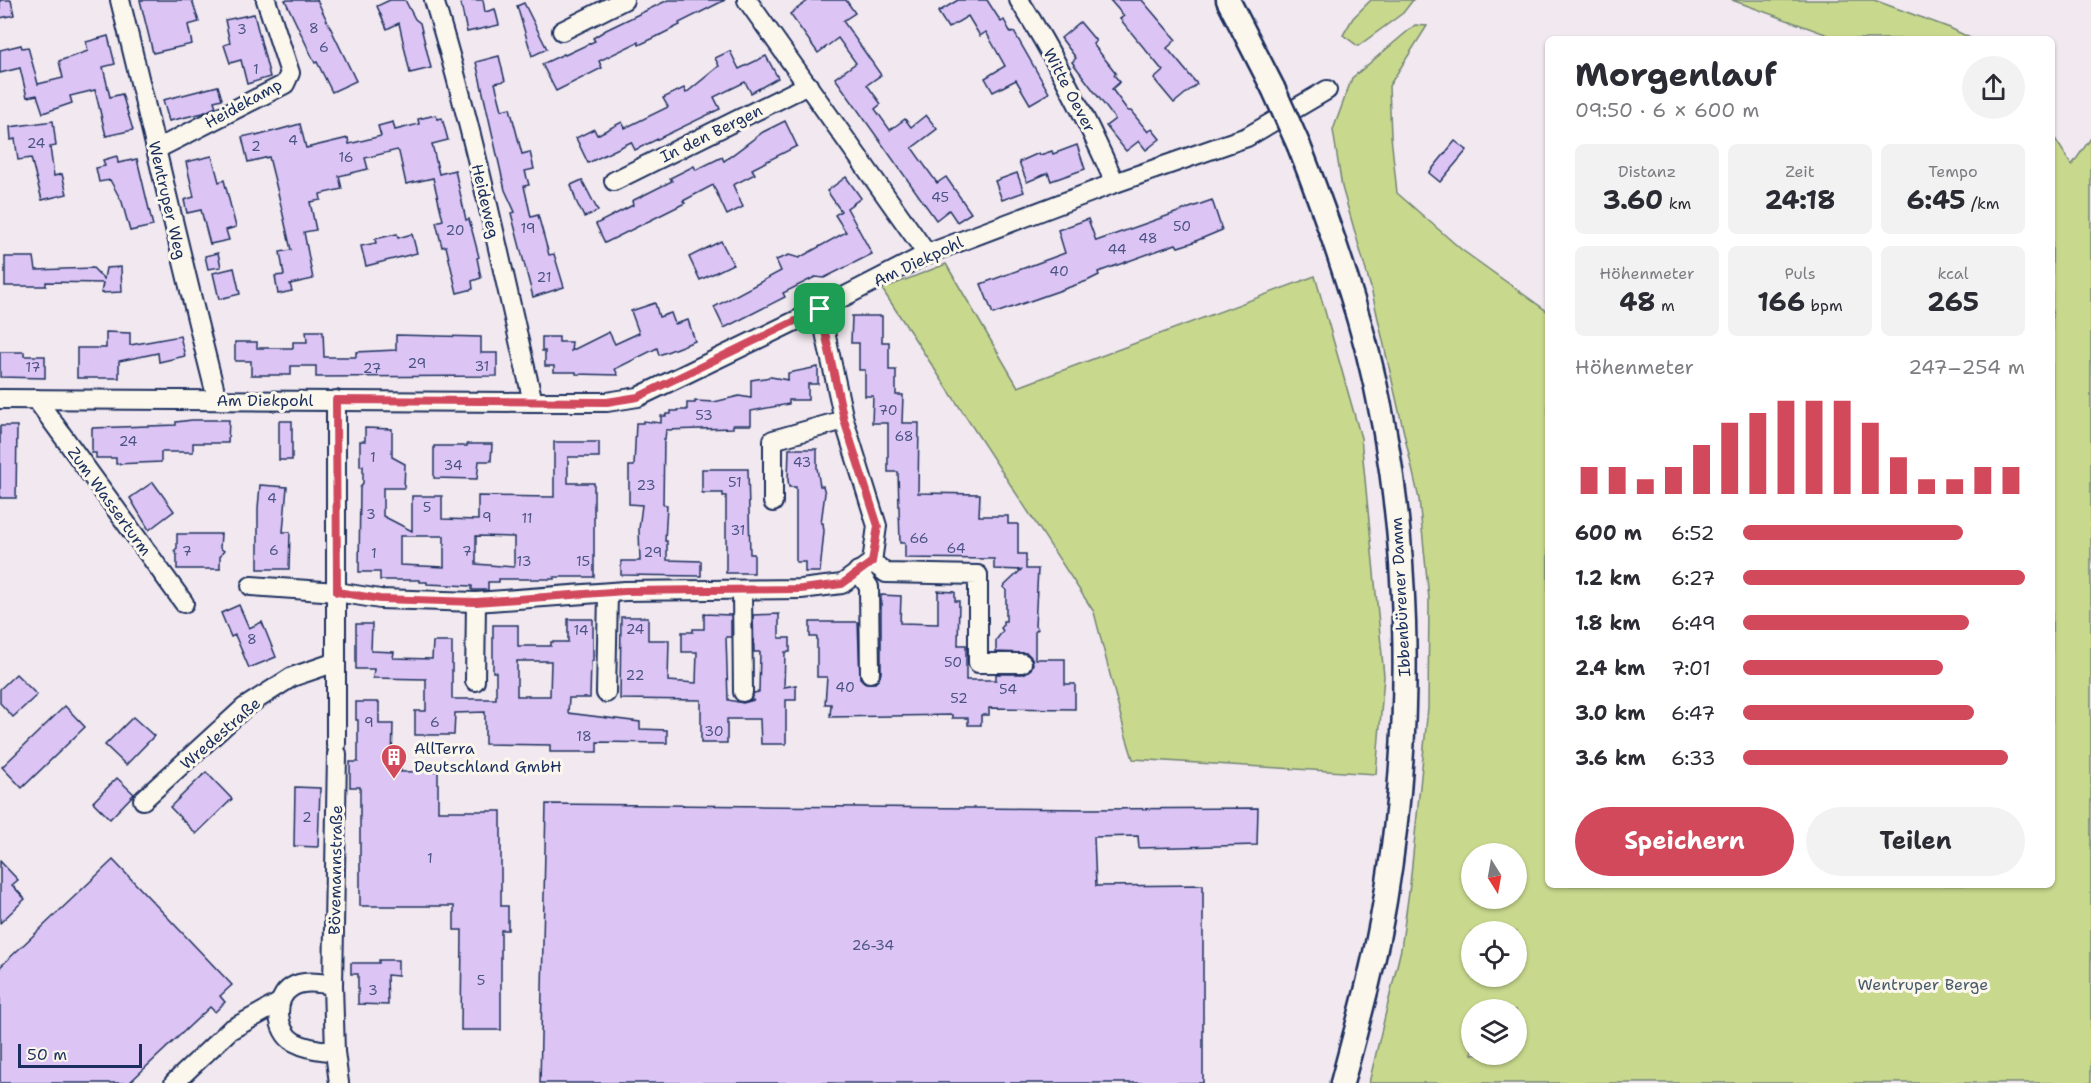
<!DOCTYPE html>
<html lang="de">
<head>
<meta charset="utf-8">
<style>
  body { margin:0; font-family:"Shantell Sans",sans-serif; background:#f2f2f3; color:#2b2b33; height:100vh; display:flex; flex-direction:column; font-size:22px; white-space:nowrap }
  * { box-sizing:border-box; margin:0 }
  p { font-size:20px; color:#7c7c81 }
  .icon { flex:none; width:33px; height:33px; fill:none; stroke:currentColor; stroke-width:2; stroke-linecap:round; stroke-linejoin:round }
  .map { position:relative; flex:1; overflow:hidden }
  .drawer { position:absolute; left:1545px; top:36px; width:510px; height:852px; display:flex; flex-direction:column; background:#fff; border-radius:9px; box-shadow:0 2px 4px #0004 }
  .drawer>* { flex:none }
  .needle { width:39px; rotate:169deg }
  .tools { position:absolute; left:1461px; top:843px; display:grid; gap:12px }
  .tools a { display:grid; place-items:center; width:66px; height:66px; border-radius:50%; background:#fff; box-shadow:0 2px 4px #0004; font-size:30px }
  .scale { position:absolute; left:18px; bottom:15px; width:124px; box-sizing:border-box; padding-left:6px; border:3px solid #1b2f5e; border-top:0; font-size:16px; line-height:21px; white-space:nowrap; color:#1b2f5e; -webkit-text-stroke:4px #fbf7ec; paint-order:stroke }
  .pin { position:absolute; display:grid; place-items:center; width:51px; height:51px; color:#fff; margin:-26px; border-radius:12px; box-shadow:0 3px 9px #0006 }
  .round { display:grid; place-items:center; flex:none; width:63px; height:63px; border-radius:32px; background:#f2f2f3 }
  .headline { display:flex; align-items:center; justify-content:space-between; height:102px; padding:0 30px }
  h1 { font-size:33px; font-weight:700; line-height:45px }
  .figures { display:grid; grid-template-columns:repeat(3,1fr); gap:9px; height:102px; padding:6px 30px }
  .figures div { display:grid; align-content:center; border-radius:9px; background:#f2f2f3; text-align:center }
  .figures b { font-size:26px; font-weight:700 }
  .figures small { font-size:16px; font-weight:400 }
  .figures p { font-size:16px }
  .chart { height:168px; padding:12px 30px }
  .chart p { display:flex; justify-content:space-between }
  .chart svg { width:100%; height:108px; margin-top:6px; stroke:#d1495b; stroke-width:6 }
  .action { display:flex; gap:12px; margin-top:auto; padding:12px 30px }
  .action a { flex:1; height:69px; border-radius:36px; background:#d1495b; color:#fff; font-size:24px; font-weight:700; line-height:69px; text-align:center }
  .action a+a { background:#f2f2f3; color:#2b2b33 }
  ul { padding:0 30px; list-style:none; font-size:20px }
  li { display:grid; grid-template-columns:96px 72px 1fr; align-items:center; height:45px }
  li i { height:15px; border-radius:8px; background:#d1495b }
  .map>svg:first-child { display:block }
  .green { fill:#c8d98d; stroke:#728476; stroke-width:1.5; fill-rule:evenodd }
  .building { fill:#dcc5f5; stroke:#1b2f5e; stroke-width:1.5; fill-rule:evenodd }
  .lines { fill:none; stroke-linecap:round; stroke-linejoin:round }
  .minor-casing { stroke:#1b2f5e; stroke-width:22 }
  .major-casing { stroke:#1b2f5e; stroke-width:27 }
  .minor { stroke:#fbf7ec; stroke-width:18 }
  .major { stroke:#fbf7ec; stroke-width:22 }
  .major-bridge-casing { stroke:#1b2f5e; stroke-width:27; stroke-linecap:butt }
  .major-bridge { stroke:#fbf7ec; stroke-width:22 }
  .route-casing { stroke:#fff; stroke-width:12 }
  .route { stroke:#d1495b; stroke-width:8 }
  .labels { text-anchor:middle; stroke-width:6; stroke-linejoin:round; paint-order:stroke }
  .number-label { font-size:14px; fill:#4b5484 }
  .street-label { font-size:16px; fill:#1b2f5e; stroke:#fbf7ec }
  .poi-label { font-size:16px; fill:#1b2f5e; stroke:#fbf7ec; text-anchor:start }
  .park-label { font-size:16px; fill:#465a6a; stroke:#fbf7ec }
</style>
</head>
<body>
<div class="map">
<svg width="2091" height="1083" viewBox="0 0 2091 1083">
  <rect width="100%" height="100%" fill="#f2e8ef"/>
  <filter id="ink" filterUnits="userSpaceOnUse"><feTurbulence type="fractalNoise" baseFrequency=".0167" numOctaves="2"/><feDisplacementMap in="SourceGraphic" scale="12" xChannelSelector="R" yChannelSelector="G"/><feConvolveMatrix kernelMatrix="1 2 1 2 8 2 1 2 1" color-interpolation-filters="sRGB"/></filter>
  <g filter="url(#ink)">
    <g class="green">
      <polygon points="1371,0 1413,0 1403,13 1358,46 1343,35 1353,18"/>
      <polygon points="1732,0 1874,0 1950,28 1972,39 1839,39"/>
      <path d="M1415 25 1427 26 1389 86 1391 136 1397 193 1462 250 1548 312V885H2052V134L2072 165 2091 138V1083H1369L1401 949 1410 884 1428 708 1429 599 1419 499 1371 288 1342 187 1333 130 1352 78ZM1472 854H1516V898H1472ZM1472 932H1516V976H1472ZM1472 1010H1516V1054H1472Z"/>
      <polygon points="946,264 1018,387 1315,276 1361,438 1384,676 1376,774 1133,759 1125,733 1094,612 882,289"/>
    </g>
    <g class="building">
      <polygon points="0,0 11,0 14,15 0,18"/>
      <polygon points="140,0 192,0 199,22 188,25 192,44 153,53"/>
      <polygon points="285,0 317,0 356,81 332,92 317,62 315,63"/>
      <polygon points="390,0 405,0 415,19 420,23 431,68 410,73 399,23 387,29 377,6"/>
      <polygon points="460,0 483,0 485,12 495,9 499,25 467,32"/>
      <polygon points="668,0 725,0 679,23 680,25 656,37 639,45 638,42 599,61 602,68 556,91 542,64 564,54 565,55 595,41 593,38 606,30"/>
      <polygon points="809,0 846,0 855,13 843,21 881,75 867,85 881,104 875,109 890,130 905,119 911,127 926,115 937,129 912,148 937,183 946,177 971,213 957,222 949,210 936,220 835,78 856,63 838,38 818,53 790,14"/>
      <polygon points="958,0 987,0 1001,22 1004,20 1011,33 1014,32 1049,93 1030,104 1016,80 993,92 985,78 1005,66 986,32 980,36 968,16 948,28 938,12"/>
      <polygon points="1110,0 1142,0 1176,40 1167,48 1197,84 1174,103 1154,79 1163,71 1120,19 1124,16"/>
      <polygon points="524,3 547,49 532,56 517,6"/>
      <polygon points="254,14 270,77 247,84 241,60 230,63 224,45 230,43 225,20"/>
      <polygon points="1080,22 1096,41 1093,44 1116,73 1114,75 1120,82 1112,89 1128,111 1131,111 1148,132 1152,129 1160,139 1146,150 1139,141 1126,151 1106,126 1115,119 1072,62 1076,58 1061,38"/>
      <polygon points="108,36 115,64 103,67 110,97 122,94 133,130 106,136 95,90 70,96 72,103 43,113 37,95 27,97 20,68 0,73 0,50 21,45 22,48 28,47 38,84 63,78 59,61 88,51 86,42"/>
      <polygon points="730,51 739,69 766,56 778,78 751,93 745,82 714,97 720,109 635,150 631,142 588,163 576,138 594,129 597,135 622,122 625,128 668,107 663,98 684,88 686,93 719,66 715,58"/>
      <polygon points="499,56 505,81 495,83 502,110 510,108 522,154 530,152 534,169 525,171 529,185 524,186 531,217 538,215 549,255 554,254 564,287 533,297 511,213 515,212 505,190 476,62"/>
      <polygon points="218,86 222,99 214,101 216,107 203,113 169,121 163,100"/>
      <polygon points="436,115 437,119 442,118 448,140 432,144 439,174 455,170 466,220 469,219 479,257 477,258 481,278 472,281 473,289 457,293 446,246 442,247 436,222 443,220 433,178 406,184 399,152 397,150 365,158 368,169 339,176 342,189 320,194 321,200 310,202 316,230 304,232 313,279 290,284 292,291 278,294 275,276 284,275 280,252 291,250 279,197 269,157 248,162 242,137 255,134 256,136 300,124 306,148 348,138 349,144 381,136 378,126 393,122 395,130 419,124 418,119"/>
      <polygon points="53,121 56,146 50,147 54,176 62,174 67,194 42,200 31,158 18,160 15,139 11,140 10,127"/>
      <polygon points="785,121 797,146 752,169 755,174 733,185 743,207 727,215 713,185 683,201 685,203 605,243 596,224 633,205 632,201 672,181 670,178 694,166 696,170 722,157 724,161 763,132"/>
      <polygon points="1455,141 1467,150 1440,182 1429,173"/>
      <polygon points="1077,145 1085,169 1051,181 1048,173 1027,182 1019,162 1039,153 1040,155 1052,151 1053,154"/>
      <polygon points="117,156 118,163 137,159 153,226 130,231 122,202 110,180 99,182 96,168 105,166 103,160"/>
      <polygon points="212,156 219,182 224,180 236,227 226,230 229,240 210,244 201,210 187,213 184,200 194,197 186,162"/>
      <polygon points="1017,173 1024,192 1002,200 995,181"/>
      <polygon points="846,177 861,198 847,208 872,254 824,278 815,277 783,293 785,297 724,328 714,307 781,271 776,260 789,255 799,258 846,232 835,215 841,211 827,191"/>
      <polygon points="582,180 598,211 584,217 576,201 571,185"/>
      <polygon points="1212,200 1222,230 1191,243 1178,247 1176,244 1098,272 1099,275 1087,281 993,314 981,284 1065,253 1058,230 1088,219 1096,241"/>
      <polygon points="397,234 398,238 412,234 417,253 366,266 361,246 376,243 375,239"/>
      <polygon points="721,241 733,264 700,280 689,257"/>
      <polygon points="218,253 221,267 208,269 205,256"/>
      <polygon points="5,257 34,257 36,270 93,268 104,279 106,268 121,267 122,292 101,293 103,283 46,282 46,286 5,286"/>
      <polygon points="234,268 240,294 219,299 213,273"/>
      <polygon points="655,303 659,317 671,313 675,324 688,320 695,341 659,355 657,348 615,369 618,375 576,374 576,372 554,372 554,366 545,366 545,351 542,351 542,337 559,337 559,342 572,342 571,351 609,332 615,344 639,333 631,311"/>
      <polygon points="852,316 882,316 882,342 889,342 889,370 896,370 896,395 903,395 902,423 919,423 918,493 980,494 979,516 1008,516 1008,524 1018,524 1018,554 1026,554 1026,569 1038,569 1035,626 1038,629 1035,632 1035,659 1065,659 1065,684 1075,684 1075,709 989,708 989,715 981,715 981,725 968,725 968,718 952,718 952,715 830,717 831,704 825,704 827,677 817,677 817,637 810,637 810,622 858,622 860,678 865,683 875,683 879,679 881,673 881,595 901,596 900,623 938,624 938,591 955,592 955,601 959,601 958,645 966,645 966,680 996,680 996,674 1023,674 1031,669 1033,664 1032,658 1027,653 996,652 996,640 1003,631 1001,628 1003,626 1003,621 1006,621 1006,590 1003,587 1021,570 994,569 994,559 905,558 905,543 900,543 898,472 888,472 888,423 872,423 873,396 865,396 865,370 859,370 859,343 851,343"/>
      <polygon points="306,331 323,331 324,357 356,357 356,352 396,350 396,335 481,337 481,353 497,353 497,376 316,377 316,366 291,366 291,375 251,375 251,361 235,361 235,342 257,342 257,348 293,348 293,342 307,342"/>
      <polygon points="106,332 130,333 130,345 180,336 185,356 159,362 158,353 119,361 119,378 77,378 77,348 106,348"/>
      <polygon points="0,352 24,352 24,356 45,356 45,378 0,377"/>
      <polygon points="818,367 818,384 808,384 808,400 789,400 789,404 751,411 751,425 733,425 733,428 666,430 665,439 664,439 663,504 667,505 665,541 667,541 667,560 701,561 701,576 621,575 621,561 640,561 639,529 642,505 629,504 629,466 634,466 636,423 643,423 643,421 661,423 661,416 666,416 666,414 671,414 671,411 677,411 677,410 687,410 687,403 695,403 695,401 714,402 739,396 751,398 751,380 771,377 788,380 788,373"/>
      <polygon points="192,420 229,420 228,443 193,443 193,452 161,452 161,462 116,464 116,458 96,458 96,453 92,453 92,428 176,425 176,422"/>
      <rect x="279" y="421" width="13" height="39"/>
      <polygon points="0,426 17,426 16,498 0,498"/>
      <path d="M365 428 392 429V457L405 464 404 488H383V516L412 531V496H442V519L478 520V496L554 497V442H599V457H568V483H594V577H554V579H499V582H488V590H472V586L427 584V582H419V580H380V572H359L360 488 363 483V466H360V441H365ZM400 536H444V567L400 565ZM476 536 514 537V567L476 564Z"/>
      <polygon points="467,444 492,444 491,461 479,461 477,479 434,478 434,446 467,446"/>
      <polygon points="789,449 817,449 817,468 820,486 823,486 825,493 821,523 823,523 824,531 820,572 805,572 805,562 796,562 796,487 789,487 788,480"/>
      <polygon points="702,469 748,469 750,554 754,554 754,573 726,573 726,496 723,496 723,493 702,493"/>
      <polygon points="153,482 174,511 149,530 130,498"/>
      <polygon points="260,485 287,487 283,532 290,532 289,569 258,569 258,508"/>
      <polygon points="177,534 221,534 220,548 224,551 220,556 220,569 177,569 177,555 174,551 177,548"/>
      <polygon points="239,605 249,628 262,622 276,657 249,668 235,635 231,637 221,613"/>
      <polygon points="704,614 731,615 731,637 726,637 728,700 743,703 754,700 750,700 754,693 759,692 760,652 754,652 753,615 779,614 779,638 790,638 790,652 785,652 784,687 796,685 796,700 786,700 786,744 761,744 760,719 727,719 727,743 701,743 701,700 620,699 621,617 648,617 648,640 669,640 668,681 696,683 697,652 682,652 682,632 693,632 693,629 704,629"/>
      <path d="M568 619H593V661H591L590 698H569L568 713 640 722V729L667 730V743L597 742V752H550V745L485 744V712L455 713 454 735H415V711H426V679L373 678 374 669H356V624H372L371 651 394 652 393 658 432 659 433 642H452V699H496V672H493V625H518V646H551V642H568ZM517 661H551L550 696H517Z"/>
      <polygon points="16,674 37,695 13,717 0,703 0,689"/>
      <polygon points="356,702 379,702 379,724 393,724 392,761 401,761 401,772 438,771 438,811 501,811 501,906 508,906 508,930 501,930 501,1030 461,1030 462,930 454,930 454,906 360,906 360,787 350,787 350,762 358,762 358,720 356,720"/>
      <polygon points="65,706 85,727 22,788 2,767"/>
      <polygon points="133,717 154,736 126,765 105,745"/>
      <polygon points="206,772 232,799 196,834 170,807"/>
      <polygon points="117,778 134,794 110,819 93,802"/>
      <polygon points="295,787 320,788 318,847 294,846"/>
      <polygon points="546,804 1088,809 1258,808 1257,845 1139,848 1138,836 1094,837 1096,886 1203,885 1203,1083 540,1083"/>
      <polygon points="113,860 232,985 220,996 225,1002 215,1012 210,1007 129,1083 0,1083 0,967"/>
      <polygon points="0,861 18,880 12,885 25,899 0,923"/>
      <polygon points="379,960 398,960 398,976 387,975 388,1005 358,1004 358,974 351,974 351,963 379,963"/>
    </g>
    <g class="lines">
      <g class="minor-casing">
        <g id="minor">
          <path d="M120 0C153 133 183 267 217 399"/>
          <path d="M434 0C474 132 502 268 533 402"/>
          <polyline points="747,0 927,254"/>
          <path d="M1019 0C1056 58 1087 120 1115 183"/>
          <polyline points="562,31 624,0"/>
          <polyline points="157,149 285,84 290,73 266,0"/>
          <polyline points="614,181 808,85"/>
          <polyline points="0,399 533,402 607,402 638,397 820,309 927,254 1115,183 1247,137 1327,90"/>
          <polyline points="36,399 184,603"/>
          <polyline points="773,502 773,440 844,420"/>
          <polyline points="872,562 886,573 978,575 978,663 1022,663"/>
          <polyline points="858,571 869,587 870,673"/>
          <polyline points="251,586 337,592 380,599 476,602 625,591 801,589 842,584 872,562 877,526 844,420 820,309"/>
          <polyline points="742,590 743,692"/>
          <polyline points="475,681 476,602"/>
          <polyline points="606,693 608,593"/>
          <polyline points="336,745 336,400"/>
          <polyline points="337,754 333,985 335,1052 339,1083"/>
          <polyline points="143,800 245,707 292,677 336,662"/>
          <path d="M333 985C319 983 304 980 292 987 273 998 276 1032 294 1042 307 1049 321 1050 335 1052"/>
          <polyline points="174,1083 230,1030 279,1003"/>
        </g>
      </g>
      <g class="major-casing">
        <g id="major">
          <polyline points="1228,0 1273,88"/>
          <path d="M1299 146C1325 212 1348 278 1366 346 1412 522 1415 722 1385 901 1375 962 1358 1023 1342 1083"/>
        </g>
      </g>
      <use href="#minor" class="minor"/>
      <use href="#major" class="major"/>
      <g class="major-bridge-casing">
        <polyline id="major-bridge" points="1273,88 1299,146"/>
      </g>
      <use href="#major-bridge" class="major-bridge"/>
    </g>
  </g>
  <g class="lines" filter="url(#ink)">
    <g class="route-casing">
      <polygon id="route" points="820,309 844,420 878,526 872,562 842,584 801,589 625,591 476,602 380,599 337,592 336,400 607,402 638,397"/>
    </g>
    <use href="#route" class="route"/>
  </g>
  <defs>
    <g id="building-pin" transform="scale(1.35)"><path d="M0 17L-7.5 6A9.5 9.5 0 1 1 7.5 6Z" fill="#d1495b" stroke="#fbf7ec"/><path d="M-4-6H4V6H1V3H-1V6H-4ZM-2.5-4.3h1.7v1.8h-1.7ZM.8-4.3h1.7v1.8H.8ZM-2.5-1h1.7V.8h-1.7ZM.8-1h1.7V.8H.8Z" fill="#fff"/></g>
  </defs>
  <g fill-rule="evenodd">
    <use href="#building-pin" x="394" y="757"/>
  </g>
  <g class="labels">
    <g class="number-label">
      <text x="314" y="33">8</text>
      <text x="242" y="34">3</text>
      <text x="324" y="52">6</text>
      <text x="256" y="74">1</text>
      <text x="293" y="145">4</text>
      <text x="36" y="148">24</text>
      <text x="256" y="151">2</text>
      <text x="346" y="162">16</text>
      <text x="940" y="202">45</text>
      <text x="1182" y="231">50</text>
      <text x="528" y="233">19</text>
      <text x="455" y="235">20</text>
      <text x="1148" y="243">48</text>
      <text x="1117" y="254">44</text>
      <text x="1059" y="276">40</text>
      <text x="544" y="282">21</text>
      <text x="417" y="368">29</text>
      <text x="482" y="371">31</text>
      <text x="33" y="372">17</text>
      <text x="372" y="373">27</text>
      <text x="888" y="415">70</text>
      <text x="704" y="420">53</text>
      <text x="904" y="441">68</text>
      <text x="128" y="446">24</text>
      <text x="373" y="462">1</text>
      <text x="802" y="467">43</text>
      <text x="453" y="470">34</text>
      <text x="735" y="487">51</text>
      <text x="646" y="490">23</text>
      <text x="272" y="503">4</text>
      <text x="427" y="512">5</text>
      <text x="371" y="519">3</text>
      <text x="487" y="522">9</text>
      <text x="527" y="523">11</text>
      <text x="738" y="535">31</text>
      <text x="919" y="543">66</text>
      <text x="956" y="553">64</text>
      <text x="274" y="555">6</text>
      <text x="187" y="556">7</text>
      <text x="467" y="556">7</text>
      <text x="653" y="557">29</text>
      <text x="374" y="558">1</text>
      <text x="524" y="566">13</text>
      <text x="583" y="566">15</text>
      <text x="635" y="634">24</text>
      <text x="581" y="635">14</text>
      <text x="252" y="644">8</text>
      <text x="953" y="667">50</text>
      <text x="635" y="680">22</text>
      <text x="845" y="692">40</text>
      <text x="1008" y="694">54</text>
      <text x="959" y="703">52</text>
      <text x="369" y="727">9</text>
      <text x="435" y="727">6</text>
      <text x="714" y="736">30</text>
      <text x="584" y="741">18</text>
      <text x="307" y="822">2</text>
      <text x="430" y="863">1</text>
      <text x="873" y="950">26-34</text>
      <text x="481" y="985">5</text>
      <text x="373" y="995">3</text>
    </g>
    <g class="street-label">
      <text transform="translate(1070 90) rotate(62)" y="6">Witte Oever</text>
      <text transform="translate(243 103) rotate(-29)" y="6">Heidekamp</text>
      <text transform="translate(711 133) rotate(-26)" y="6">In den Bergen</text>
      <text transform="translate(168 200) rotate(77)" y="6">Wentruper Weg</text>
      <text transform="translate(486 201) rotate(77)" y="6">Heideweg</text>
      <text transform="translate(918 261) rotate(-25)" y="6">Am Diekpohl</text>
      <text x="265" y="406">Am Diekpohl</text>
      <text transform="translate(110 501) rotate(54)" y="6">Zum Wasserturm</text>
      <text transform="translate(1400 597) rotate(-93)" y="6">Ibbenbürener Damm</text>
      <text transform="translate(220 733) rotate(-41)" y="6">Wredestraße</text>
      <text transform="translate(335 870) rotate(-89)" y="6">Bövemannstraße</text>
    </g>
    <g class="poi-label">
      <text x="414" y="754">AllTerra<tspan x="414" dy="18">Deutschland GmbH</tspan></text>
    </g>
    <g class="park-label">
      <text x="1923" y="990">Wentruper Berge</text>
    </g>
  </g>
</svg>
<div class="tools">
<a><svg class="needle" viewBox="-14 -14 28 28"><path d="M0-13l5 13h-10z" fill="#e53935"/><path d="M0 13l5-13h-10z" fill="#7c7c81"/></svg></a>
<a><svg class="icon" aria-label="locate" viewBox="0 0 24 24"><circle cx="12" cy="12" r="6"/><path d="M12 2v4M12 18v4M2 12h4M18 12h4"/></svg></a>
<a><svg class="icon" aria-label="layers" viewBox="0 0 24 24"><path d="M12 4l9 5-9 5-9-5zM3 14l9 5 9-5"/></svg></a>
</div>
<div class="scale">50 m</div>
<div class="pin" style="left:820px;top:309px;background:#1e9e55"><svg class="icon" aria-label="arrive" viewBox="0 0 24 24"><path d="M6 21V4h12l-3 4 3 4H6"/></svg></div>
<section class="drawer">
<div class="headline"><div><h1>Morgenlauf</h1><p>09:50 · 6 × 600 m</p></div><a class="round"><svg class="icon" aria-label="share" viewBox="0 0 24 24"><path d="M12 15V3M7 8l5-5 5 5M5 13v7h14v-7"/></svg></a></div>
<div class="figures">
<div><p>Distanz</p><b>3.60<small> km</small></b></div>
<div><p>Zeit</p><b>24:18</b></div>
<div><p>Tempo</p><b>6:45<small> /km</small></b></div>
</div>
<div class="figures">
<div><p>Höhenmeter</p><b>48<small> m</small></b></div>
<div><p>Puls</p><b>166<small> bpm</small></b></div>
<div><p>kcal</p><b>265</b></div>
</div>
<div class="chart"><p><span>Höhenmeter</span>247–254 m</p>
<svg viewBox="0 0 160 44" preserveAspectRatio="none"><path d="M5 44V33M15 44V33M25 44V38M35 44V33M45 44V24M55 44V15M65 44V11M75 44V6M85 44V6M95 44V6M105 44V15M115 44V29M125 44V38M135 44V38M145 44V33M155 44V33"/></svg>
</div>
<ul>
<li><b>600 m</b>6:52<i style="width:78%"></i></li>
<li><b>1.2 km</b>6:27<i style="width:100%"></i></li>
<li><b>1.8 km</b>6:49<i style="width:80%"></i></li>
<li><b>2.4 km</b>7:01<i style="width:71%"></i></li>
<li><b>3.0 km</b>6:47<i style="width:82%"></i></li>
<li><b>3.6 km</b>6:33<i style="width:94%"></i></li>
</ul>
<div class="action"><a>Speichern</a><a>Teilen</a></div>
</section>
</div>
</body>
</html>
